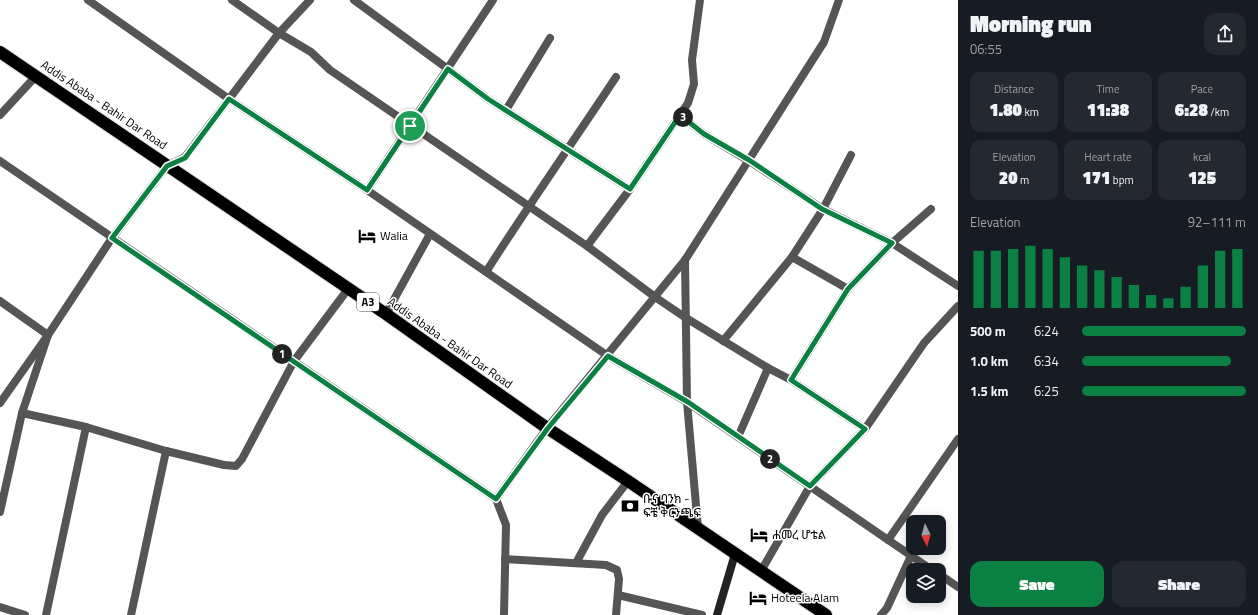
<!DOCTYPE html>
<html lang="en">
<head>
<meta charset="utf-8">
<style>
  body { margin:0; font-family:"Titillium Web","Noto Sans Ethiopic",sans-serif; background:#242831; color:#f1f3f6; height:100vh; display:flex; flex-direction:column; font-size:15px; white-space:nowrap }
  * { box-sizing:border-box; margin:0 }
  p { font-size:13px; color:#9ea1a6 }
  .icon { flex:none; width:22px; height:22px; fill:none; stroke:currentColor; stroke-width:2; stroke-linecap:round; stroke-linejoin:round }
  .map { position:relative; flex:1; overflow:hidden }
  .side { display:flex; flex-direction:column; background:#171b24; width:300px }
  .side>* { flex:none }
  .needle { width:26px; rotate:175deg }
  .controls { position:absolute; left:906px; top:515px; display:grid; gap:8px }
  .controls a { display:grid; place-items:center; width:40px; height:40px; border-radius:8px; background:#171b24; box-shadow:0 2px 10px #0003; font-size:20px }
  .pin { position:absolute; display:grid; place-items:center; width:34px; height:34px; color:#fff; margin:-17px; border:2px solid #fff; border-radius:50%; box-shadow:0 1px 4px #0007 }
  .km { position:absolute; width:20px; height:20px; margin:-10px; border-radius:50%; background:#222; color:#fff; font-size:11px; line-height:20px; text-align:center }
  .round { display:grid; place-items:center; flex:none; width:42px; height:42px; border-radius:12px; background:#242831 }
  .headline { display:flex; align-items:center; justify-content:space-between; height:68px; padding:0 12px }
  h1 { font-size:22px; font-weight:800; line-height:30px }
  .metrics { display:grid; grid-template-columns:repeat(3,1fr); gap:6px; height:68px; padding:4px 12px }
  .metrics div { display:grid; align-content:center; border-radius:10px; background:#242831; text-align:center }
  .metrics b { font-size:17px; font-weight:800 }
  .metrics small { font-size:11px; font-weight:400 }
  .metrics p { font-size:11px }
  .chart { height:112px; padding:8px 12px }
  .chart p { display:flex; justify-content:space-between }
  .chart svg { width:100%; height:72px; margin-top:4px; stroke:#0b8043; stroke-width:6 }
  .cta { display:flex; gap:8px; margin-top:auto; padding:8px 12px }
  .cta a { flex:1; height:46px; border-radius:12px; background:#0b8043; color:#fff; font-size:16px; font-weight:800; line-height:46px; text-align:center }
  .cta a+a { background:#242831; color:#f1f3f6 }
  ul { padding:0 12px; list-style:none; font-size:13px }
  li { display:grid; grid-template-columns:64px 48px 1fr; align-items:center; height:30px }
  li i { height:10px; border-radius:5px; background:#0b8043 }
  main { display:flex; flex:1; min-height:0 }
  .map>svg:first-child { display:block }
  .lines { fill:none; stroke-linecap:round; stroke-linejoin:round }
  .highway-casing { stroke:#dbdbdb; stroke-width:14 }
  .street { stroke:#555; stroke-width:8 }
  .secondary { stroke:#222; stroke-width:8 }
  .highway { stroke:#000; stroke-width:12 }
  .route-casing { stroke:#fff; stroke-width:8 }
  .route { stroke:#0b8043; stroke-width:5 }
  .labels { text-anchor:middle; stroke-width:3; stroke-linejoin:round; paint-order:stroke }
  .shield { fill:#fff; stroke:#4c4c4c; stroke-width:1 }
  .shield-label { font-size:11px; font-weight:bold; fill:#000 }
  .street-label { font-size:12px; fill:#000; stroke:#fff }
  .poi-label { font-size:12px; fill:#000; stroke:#fff; text-anchor:start }
</style>
</head>
<body>
<main>
<div class="map">
<svg width="958" height="615" viewBox="0 0 958 615">
  <rect width="100%" height="100%" fill="#fff"/>
  <g class="lines">
    <g class="highway-casing">
      <polyline id="highway" points="0,52 386,314 547,428 628,481 826,615"/>
    </g>
    <g class="street">
      <polyline points="88,0 229,99 367,190 608,356 687,402 932,570"/>
      <polyline points="232,0 279,33 311,52 330,70 587,246 655,297 686,318 768,368 791,380 865,429"/>
      <polyline points="354,0 448,69 488,99 630,189"/>
      <polyline points="506,110 550,38"/>
      <polyline points="0,115 36,76"/>
      <polyline points="680,115 704,134 749,161 823,209 892,243 958,286"/>
      <polyline points="0,161 496,499"/>
      <polyline points="367,190 493,0"/>
      <polyline points="587,246 630,189 688,103 694,84 692,60 700,0"/>
      <polyline points="792,257 848,289"/>
      <polyline points="685,260 687,402 698,528"/>
      <path d="M486 272C528 206 573 142 616 77"/>
      <polyline points="0,301 48,335 22,413 0,512"/>
      <polyline points="386,314 430,234"/>
      <polyline points="723,341 792,257 823,209 851,155"/>
      <polyline points="791,380 848,289 892,243 931,209"/>
      <polyline points="0,403 48,335 112,238 167,166 185,157 279,33 310,0"/>
      <polyline points="22,413 86,427 166,451 224,465 236,466 242,459 294,361 348,289"/>
      <polyline points="738,437 768,368"/>
      <polyline points="888,540 958,439"/>
      <polyline points="505,559 606,565 617,570 619,579 616,615"/>
      <polyline points="576,563 602,515 628,481"/>
      <polyline points="761,571 810,486 865,429 924,343 958,306"/>
      <polyline points="939,574 958,587"/>
      <polyline points="618,595 702,615"/>
      <polyline points="0,607 25,615"/>
      <polyline points="46,615 86,427"/>
      <polyline points="131,615 166,451"/>
      <polyline points="504,615 506,525 496,499 547,428 685,260 824,42 839,0"/>
      <polyline points="881,615 887,608 911,556"/>
    </g>
    <polyline class="secondary" points="717,615 735,554"/>
    <use href="#highway" class="highway"/>
  </g>
  <g class="lines">
    <g class="route-casing">
      <polygon id="route" points="448,69 488,99 630,189 680,115 704,134 749,160 822,209 892,243 848,289 791,380 865,429 810,486 688,402 608,356 548,428 496,499 112,238 167,166 185,158 229,99 367,190"/>
    </g>
    <use href="#route" class="route"/>
  </g>
  <defs>
    <g id="hotel-bare" transform="scale(1.38)"><path d="M-6-4.5h1.5V1H6V5H4.5V3h-9V5H-6ZM-4 0a1.8 1.8 0 1 1 3.6 0ZM.5 0V-2.5h3Q6-2.5 6 0Z" fill="#000" stroke="#fff" stroke-width="2.5" paint-order="stroke"/></g>
    <g id="bank-bare" transform="scale(1.38)"><path d="M-6-4H6V4H-6ZM0-2.3a2.3 2.3 0 1 0 0 4.6a2.3 2.3 0 1 0 0-4.6Z" fill="#000" stroke="#fff" stroke-width="2.5" paint-order="stroke"/></g>
  </defs>
  <g fill-rule="evenodd">
    <use href="#hotel-bare" x="367" y="236"/>
    <use href="#bank-bare" x="630" y="506"/>
    <use href="#hotel-bare" x="759" y="535"/>
    <use href="#hotel-bare" x="758" y="598"/>
  </g>
  <g class="labels">
    <rect class="shield" x="357" y="293" width="22" height="18" rx="3"/>
    <g class="shield-label">
      <text x="368" y="306">A3</text>
    </g>
    <g class="street-label">
      <text transform="translate(104 105) rotate(34)" y="4">Addis Ababa - Bahir Dar Road</text>
      <text transform="translate(450 343) rotate(35)" y="4">Addis Ababa - Bahir Dar Road</text>
    </g>
    <g class="poi-label">
      <text x="380" y="240">Walia</text>
      <text x="643" y="503">ቡና ባንክ -<tspan x="643" dy="14">ፍቼ ቅርንጫፍ</tspan></text>
      <text x="772" y="539">ሐመረ ሆቴል</text>
      <text x="771" y="602">Hoteela Alam</text>
    </g>
  </g>
</svg>
<div class="controls">
<a><svg class="needle" viewBox="-14 -14 28 28"><path d="M0-13l5 13h-10z" fill="#e53935"/><path d="M0 13l5-13h-10z" fill="#9ea1a6"/></svg></a>
<a><svg class="icon" aria-label="layers" viewBox="0 0 24 24"><path d="M12 4l9 5-9 5-9-5zM3 14l9 5 9-5"/></svg></a>
</div>
<div class="pin" style="left:410px;top:126px;background:#1e9e55"><svg class="icon" aria-label="arrive" viewBox="0 0 24 24"><path d="M6 21V4h12l-3 4 3 4H6"/></svg></div>
<b class="km" style="left:282px;top:354px">1</b>
<b class="km" style="left:770px;top:459px">2</b>
<b class="km" style="left:683px;top:117px">3</b>
</div>
<section class="side">
<div class="headline"><div><h1>Morning run</h1><p>06:55</p></div><a class="round"><svg class="icon" aria-label="share" viewBox="0 0 24 24"><path d="M12 15V3M7 8l5-5 5 5M5 13v7h14v-7"/></svg></a></div>
<div class="metrics">
<div><p>Distance</p><b>1.80<small> km</small></b></div>
<div><p>Time</p><b>11:38</b></div>
<div><p>Pace</p><b>6:28<small> /km</small></b></div>
</div>
<div class="metrics">
<div><p>Elevation</p><b>20<small> m</small></b></div>
<div><p>Heart rate</p><b>171<small> bpm</small></b></div>
<div><p>kcal</p><b>125</b></div>
</div>
<div class="chart"><p><span>Elevation</span>92–111 m</p>
<svg viewBox="0 0 160 44" preserveAspectRatio="none"><path d="M5 44V9M15 44V9M25 44V8M35 44V6M45 44V8M55 44V13M65 44V18M75 44V21M85 44V25M95 44V30M105 44V36M115 44V38M125 44V31M135 44V18M145 44V9M155 44V8"/></svg>
</div>
<ul>
<li><b>500 m</b>6:24<i style="width:100%"></i></li>
<li><b>1.0 km</b>6:34<i style="width:91%"></i></li>
<li><b>1.5 km</b>6:25<i style="width:100%"></i></li>
</ul>
<div class="cta"><a>Save</a><a>Share</a></div>
</section>
</main>
</body>
</html>
